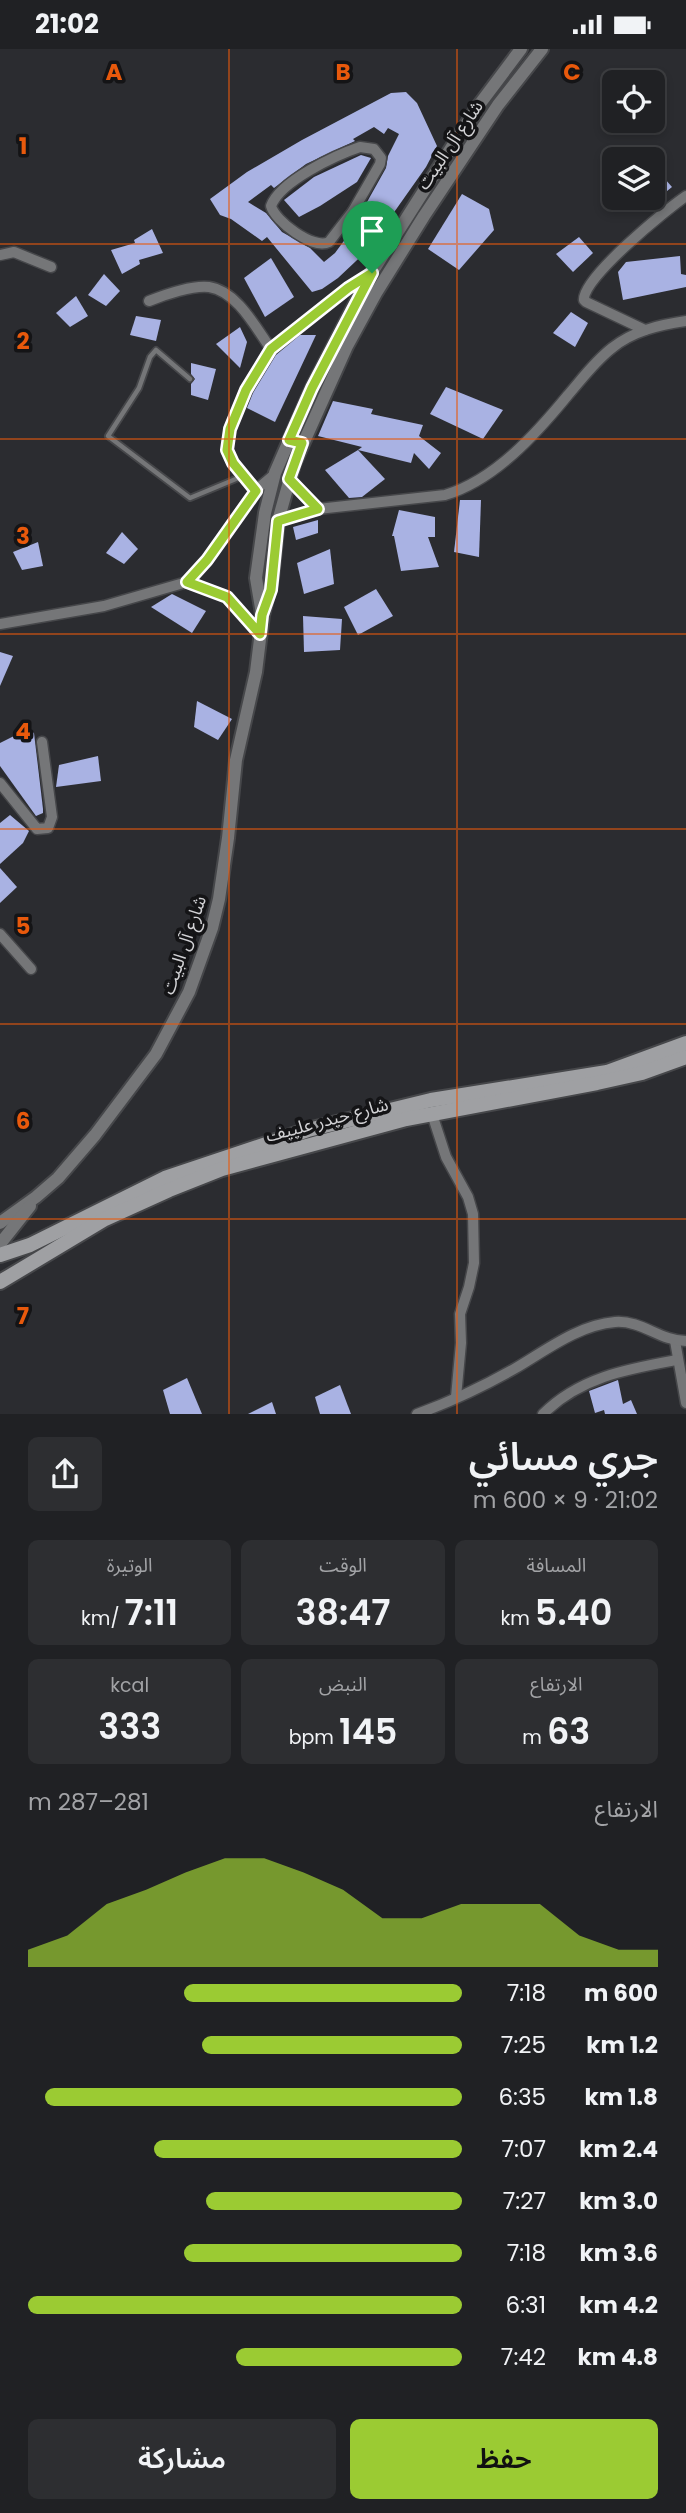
<!DOCTYPE html>
<html lang="ar">
<head>
<meta charset="utf-8">
<style>
  body { margin:0; font-family:Poppins,"Noto Sans Arabic",sans-serif; background:#2d2e31; color:#f1f3f6; direction:rtl; height:100vh; display:flex; flex-direction:column; font-size:26px; white-space:nowrap }
  * { box-sizing:border-box; margin:0 }
  p { font-size:23px; color:#a2a3a6 }
  .icon { flex:none; width:38px; height:38px; fill:none; stroke:currentColor; stroke-width:2; stroke-linecap:round; stroke-linejoin:round }
  .map { position:relative; height:1365px; overflow:hidden; direction:ltr }
  .panel { display:flex; flex-direction:column; background:#202124; flex:1 }
  .panel>* { flex:none }
  .controls { position:absolute; left:602px; top:21px; display:grid; gap:14px }
  .controls a { display:grid; place-items:center; width:63px; height:63px; border-radius:10px; background:#202124; box-shadow:0 4px 10px #0003,0 0 0 2px #3d3e41; font-size:35px }
  .pin { position:absolute; display:grid; place-items:center; width:60px; height:60px; color:#fff; margin:-72px -30px; border-radius:50% 50% 50% 0; rotate:-45deg; box-shadow:0 0 7px #0007 }
  .pin .icon { rotate:45deg }
  .round { display:grid; place-items:center; flex:none; width:74px; height:74px; border-radius:10px; background:#2d2e31 }
  .overview { display:flex; align-items:center; justify-content:space-between; height:119px; padding:0 28px }
  h1 { font-size:38px; font-weight:600; line-height:52px }
  .stats { display:grid; grid-template-columns:repeat(3,1fr); gap:10px; height:119px; padding:7px 28px }
  .stats div { display:grid; align-content:center; border-radius:10px; background:#2d2e31; text-align:center }
  .stats b { font-size:35px; font-weight:600 }
  .stats small { font-size:19px; font-weight:400 }
  .stats p { font-size:19px }
  .chart { height:196px; padding:14px 28px }
  .chart p { display:flex; justify-content:space-between }
  .chart svg { width:100%; height:126px; margin-top:7px; fill:#9bcb33; opacity:.7 }
  .button { display:flex; gap:14px; margin-top:auto; padding:14px 28px }
  .button a { flex:1; height:80px; border-radius:10px; background:#9bcb33; color:#111; font-size:28px; font-weight:600; line-height:80px; text-align:center }
  .button a+a { background:#2d2e31; color:#f1f3f6 }
  ul { padding:0 28px; list-style:none; font-size:23px }
  li { display:grid; grid-template-columns:112px 84px 1fr; align-items:center; height:52px }
  li i { height:18px; border-radius:9px; background:#9bcb33 }
  .status { display:flex; justify-content:space-between; align-items:center; height:49px; padding:0 35px; background:#202124; direction:ltr }
  .status svg { height:19px; fill:currentColor }
  .map>svg:first-child { display:block }
  .building { fill:#a9b2e3 }
  .lines { fill:none; stroke-linecap:round; stroke-linejoin:round }
  .service-casing { stroke:#46474a; stroke-width:8 }
  .minor-casing { stroke:#46474a; stroke-width:13 }
  .tertiary-casing { stroke:#46474a; stroke-width:16 }
  .secondary-casing { stroke:#46474a; stroke-width:18 }
  .service { stroke:#757678; stroke-width:4.5 }
  .minor { stroke:#757678; stroke-width:10 }
  .tertiary { stroke:#757678; stroke-width:12 }
  .secondary { stroke:#9fa0a3; stroke-width:14 }
  .route-casing { stroke:#fff; stroke-width:14 }
  .route { stroke:#9bcb33; stroke-width:9 }
  .grid { fill:none; stroke:#e8590c; stroke-width:2; stroke-opacity:0.55 }
  .labels { text-anchor:middle; stroke-width:7; stroke-linejoin:round; paint-order:stroke }
  .street-label { font-size:18px; fill:#d2d2d5; stroke:#141416 }
  .grid-label { font-size:23px; text-anchor:middle; font-weight:bold; fill:#e8590c; stroke:#141416; stroke-width:7; stroke-linejoin:round; paint-order:stroke }
</style>
</head>
<body>
<div class="status"><b>21:02</b><svg viewBox="0 0 49 12"><path d="M0 12V9h3v3zM5 12V6h3v6zM10 12V3h3v9zM15 12V0h3v12zM26 1h20v11H26zM47 4h2v5h-2z"/></svg></div>
<div class="map">
<svg width="686" height="1365" viewBox="0 0 686 1365">
  <rect width="100%" height="100%" fill="#2b2c30"/>
  <g class="building">
    <polygon points="406,43 417,54 437,97 426,118 390,169 367,153 386,119 388,107 399,85 388,79 384,85 374,78 353,90 355,92 306,115 274,139 271,136 248,153 266,164 282,183 310,199 324,213 335,204 357,174 376,187 373,196 338,229 322,240 312,243 267,188 262,192 231,170 220,166 210,150 247,123 302,91 391,44"/>
    <polygon points="361,106 371,109 357,133 320,157 299,168 284,151 314,128"/>
    <polygon points="658,122 672,138 646,159 638,149 653,149 653,125"/>
    <polygon points="462,145 489,160 494,181 459,221 428,200"/>
    <polygon points="152,180 163,204 139,211 140,215 122,225 111,201 135,194 134,191"/>
    <polygon points="579,188 593,204 573,223 556,205"/>
    <polygon points="680,207 681,225 686,226 686,238 623,251 618,223 626,213"/>
    <polygon points="271,209 294,248 265,268 244,229"/>
    <polygon points="104,225 120,242 106,257 88,246"/>
    <polygon points="76,247 88,267 70,278 56,264"/>
    <polygon points="571,263 588,274 575,298 553,284"/>
    <polygon points="136,267 161,271 156,292 130,286"/>
    <polygon points="240,278 247,293 240,319 216,295"/>
    <polygon points="300,286 316,286 275,373 247,359 253,344 276,306"/>
    <polygon points="191,314 216,320 208,351 191,346 191,335 195,330 191,325"/>
    <polygon points="446,338 503,361 483,390 430,365"/>
    <polygon points="333,352 373,360 371,365 423,376 419,387 441,404 429,420 414,404 411,414 358,401 362,398 318,387"/>
    <polygon points="358,401 385,430 362,448 349,449 325,421"/>
    <polygon points="460,451 481,451 479,508 454,503"/>
    <polygon points="399,461 435,468 435,488 428,488 439,518 401,522 394,487 392,487"/>
    <polygon points="318,471 318,484 296,491 293,478"/>
    <polygon points="122,483 138,500 124,515 106,504"/>
    <polygon points="38,493 43,517 22,521 13,503"/>
    <polygon points="330,500 334,535 304,545 297,514"/>
    <polygon points="376,540 393,567 358,586 344,558"/>
    <polygon points="172,545 206,562 192,584 151,558"/>
    <polygon points="303,567 342,570 340,601 304,603"/>
    <polygon points="0,603 13,607 0,637"/>
    <polygon points="197,652 232,670 218,691 194,678"/>
    <polygon points="28,680 34,684 43,760 43,764 36,767 0,717 0,694"/>
    <polygon points="98,707 101,732 56,738 59,716"/>
    <polygon points="10,766 29,782 23,794 0,815 0,774"/>
    <polygon points="0,819 17,838 0,854"/>
    <polygon points="187,1329 202,1365 170,1365 163,1341"/>
    <polygon points="618,1331 623,1355 631,1351 637,1365 605,1365 604,1361 595,1364 589,1342"/>
    <polygon points="340,1336 351,1365 320,1365 315,1348"/>
    <polygon points="272,1353 276,1365 248,1365"/>
  </g>
  <g class="lines">
    <g class="service-casing">
      <polyline id="service" points="190,330 156,301 150,308 139,339 108,387 190,449 243,427"/>
    </g>
    <g class="minor-casing">
      <g id="minor">
        <path d="M360 98 374 100 381 109 380 115 353 162 329 193C313 201 275 172 271 157 280 132 336 106 360 98Z"/>
        <polyline points="353,162 393,189"/>
        <polyline points="0,206 14,203 51,218"/>
        <path d="M149 252C164 246 193 236 209 238 237 242 256 279 271 300"/>
        <path d="M645 281 586 253 584 251C582 229 666 161 686 147"/>
        <polyline points="289,430 318,460"/>
        <polyline points="256,441 233,414 227,401 230,380 246,341 271,300 348,239 370,225"/>
        <path d="M278 472 318 460 445 446C495 431 536 385 568 346 582 330 594 313 612 299 633 282 659 276 686 272"/>
        <polyline points="187,533 227,548 260,585"/>
        <polyline points="0,575 104,557 187,533 207,511 256,441 275,425"/>
        <polyline points="0,734 37,780 48,779 52,768 42,693"/>
        <polyline points="0,885 31,920"/>
        <polyline points="432,1065 446,1108 468,1148 473,1165 474,1214 469,1238 460,1265 461,1294 456,1348"/>
        <polyline points="675,1292 686,1354"/>
        <path d="M417 1365C450 1353 484 1337 514 1320 545 1302 578 1276 615 1273 642 1271 660 1292 686 1292"/>
        <path d="M543 1365C580 1328 628 1320 677 1311"/>
      </g>
    </g>
    <g class="tertiary-casing">
      <g id="tertiary">
        <polyline points="262,565 256,529 265,464 275,424 312,339 369,228 476,60 521,0"/>
        <polyline points="0,1174 36,1148 58,1129 95,1086 156,1005 189,943 212,879 219,850 228,789 236,711 256,623 263,566 272,529 278,472 294,415 347,297 376,244 424,167 498,56 542,0"/>
        <polyline points="0,1195 30,1157"/>
      </g>
    </g>
    <g class="secondary-casing">
      <g id="secondary">
        <polyline points="0,1206 30,1196 165,1129 308,1081 431,1051 607,1023 686,994"/>
        <polyline points="0,1233 105,1170 169,1141 222,1120 406,1070 597,1034 642,1024 686,1008"/>
      </g>
    </g>
    <use href="#service" class="service"/>
    <use href="#minor" class="minor"/>
    <use href="#tertiary" class="tertiary"/>
    <use href="#secondary" class="secondary"/>
  </g>
  <g class="lines">
    <g class="route-casing">
      <polygon id="route" points="372,224 312,339 289,391 302,394 289,430 318,460 278,472 271,541 262,566 260,585 227,548 187,533 207,511 256,442 233,414 227,401 230,380 246,341 271,300 348,239"/>
    </g>
    <use href="#route" class="route"/>
  </g>
  <path class="grid" d="M229 0V1365M457 0V1365M0 195H686M0 390H686M0 585H686M0 780H686M0 975H686M0 1170H686"/>
  <g class="labels">
    <g class="street-label">
      <text transform="translate(450 96) rotate(-56)" y="6">شارع آل البيت</text>
      <text transform="translate(184 896) rotate(-71)" y="6">شارع آل البيت</text>
      <text transform="translate(327 1071) rotate(-15)" y="6">شارع حيدر علييف</text>
    </g>
  </g>
  <g class="grid-label">
    <text x="114" y="31">A</text>
    <text x="343" y="31">B</text>
    <text x="572" y="31">C</text>
    <text x="23" y="105">1</text>
    <text x="23" y="300">2</text>
    <text x="23" y="495">3</text>
    <text x="23" y="690">4</text>
    <text x="23" y="885">5</text>
    <text x="23" y="1080">6</text>
    <text x="23" y="1275">7</text>
  </g>
</svg>
<div class="controls">
<a><svg class="icon" aria-label="locate" viewBox="0 0 24 24"><circle cx="12" cy="12" r="6"/><path d="M12 2v4M12 18v4M2 12h4M18 12h4"/></svg></a>
<a><svg class="icon" aria-label="layers" viewBox="0 0 24 24"><path d="M12 4l9 5-9 5-9-5zM3 14l9 5 9-5"/></svg></a>
</div>
<div class="pin" style="left:372px;top:224px;background:#1e9e55"><svg class="icon" aria-label="arrive" viewBox="0 0 24 24"><path d="M6 21V4h12l-3 4 3 4H6"/></svg></div>
</div>
<section class="panel">
<div class="overview"><div><h1>جري مسائي</h1><p>21:02 · 9 × 600 m</p></div><a class="round"><svg class="icon" aria-label="share" viewBox="0 0 24 24"><path d="M12 15V3M7 8l5-5 5 5M5 13v7h14v-7"/></svg></a></div>
<div class="stats">
<div><p>المسافة</p><b>5.40<small> km</small></b></div>
<div><p>الوقت</p><b>38:47</b></div>
<div><p>الوتيرة</p><b>7:11<small> /km</small></b></div>
</div>
<div class="stats">
<div><p>الارتفاع</p><b>63<small> m</small></b></div>
<div><p>النبض</p><b>145<small> bpm</small></b></div>
<div><p>kcal</p><b>333</b></div>
</div>
<div class="chart"><p><span>الارتفاع</span>281–287 m</p>
<svg viewBox="0 0 160 44" preserveAspectRatio="none"><path d="M0 44V38L10 33L20 22L30 17L40 11L50 6L60 6L70 11L80 17L90 27L100 27L110 22L120 22L130 22L140 33L150 38L160 38V44z"/></svg>
</div>
<ul>
<li><b>600 m</b>7:18<i style="width:64%"></i></li>
<li><b>1.2 km</b>7:25<i style="width:60%"></i></li>
<li><b>1.8 km</b>6:35<i style="width:96%"></i></li>
<li><b>2.4 km</b>7:07<i style="width:71%"></i></li>
<li><b>3.0 km</b>7:27<i style="width:59%"></i></li>
<li><b>3.6 km</b>7:18<i style="width:64%"></i></li>
<li><b>4.2 km</b>6:31<i style="width:100%"></i></li>
<li><b>4.8 km</b>7:42<i style="width:52%"></i></li>
</ul>
<div class="button"><a>حفظ</a><a>مشاركة</a></div>
</section>
</body>
</html>
